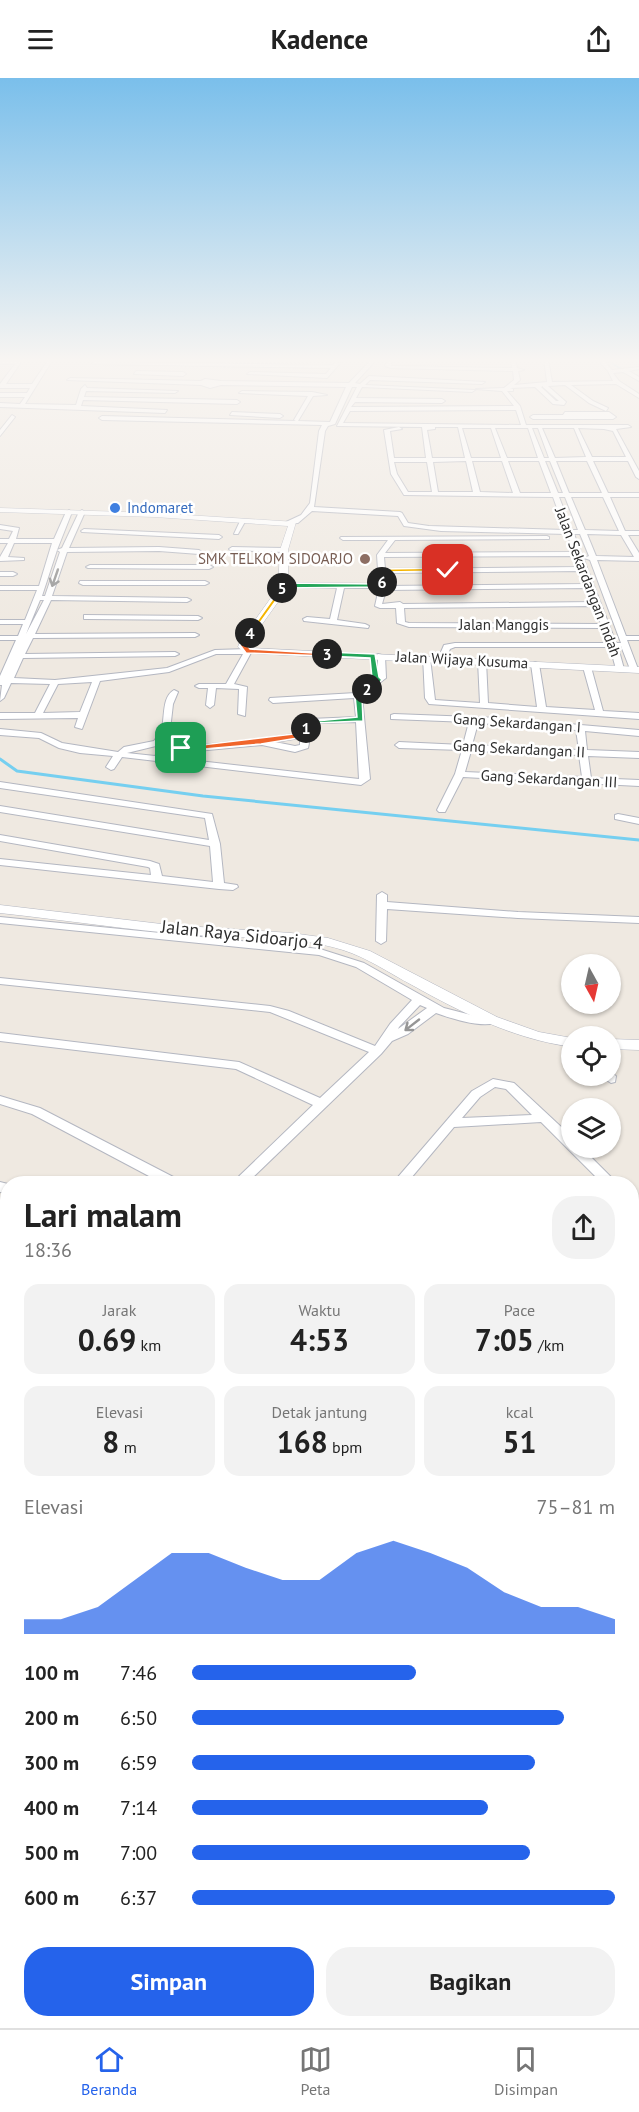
<!DOCTYPE html>
<html lang="id">
<head>
<meta charset="utf-8">
<style>
  body { margin:0; font-family:"PT Sans",sans-serif; background:#f2f2f2; color:#222; height:100vh; display:flex; flex-direction:column; font-size:22px; white-space:nowrap }
  * { box-sizing:border-box; margin:0 }
  p { font-size:20px; color:#767676 }
  .icon { flex:none; width:33px; height:33px; fill:none; stroke:currentColor; stroke-width:2; stroke-linecap:round; stroke-linejoin:round }
  .map { position:relative; flex:1; overflow:hidden }
  .sheet { position:absolute; left:0px; top:1098px; width:639px; height:852px; display:flex; flex-direction:column; background:#fff; border-radius:24px 24px 0 0; box-shadow:0 2px 4px #0004 }
  .sheet>* { flex:none }
  .needle { width:39px; rotate:172deg }
  .fabs { position:absolute; left:561px; top:876px; display:grid; gap:12px }
  .fabs a { display:grid; place-items:center; width:60px; height:60px; border-radius:50%; background:#fff; box-shadow:0 2px 4px #0004; font-size:30px }
  .pin { position:absolute; display:grid; place-items:center; width:51px; height:51px; color:#fff; margin:-26px; border-radius:12px; box-shadow:0 3px 9px #0006 }
  .km { position:absolute; width:30px; height:30px; margin:-15px; border-radius:50%; background:#222; color:#fff; font-size:16px; line-height:30px; text-align:center }
  .round { display:grid; place-items:center; flex:none; width:63px; height:63px; border-radius:24px; background:#f2f2f2 }
  .headline { display:flex; align-items:center; justify-content:space-between; height:102px; padding:0 24px }
  h1 { font-size:33px; font-weight:700; line-height:45px }
  .stats { display:grid; grid-template-columns:repeat(3,1fr); gap:9px; height:102px; padding:6px 24px }
  .stats div { display:grid; align-content:center; border-radius:15px; background:#f2f2f2; text-align:center }
  .stats b { font-size:30px; font-weight:700 }
  .stats small { font-size:16px; font-weight:400 }
  .stats p { font-size:16px }
  .chart { height:168px; padding:12px 24px }
  .chart p { display:flex; justify-content:space-between }
  .chart svg { width:100%; height:108px; margin-top:6px; fill:#2563eb; opacity:.7 }
  .button { display:flex; gap:12px; margin-top:auto; padding:12px 24px }
  .button a { flex:1; height:69px; border-radius:24px; background:#2563eb; color:#fff; font-size:24px; font-weight:700; line-height:69px; text-align:center }
  .button a+a { background:#f2f2f2; color:#222 }
  ul { padding:0 24px; list-style:none; font-size:20px }
  li { display:grid; grid-template-columns:96px 72px 1fr; align-items:center; height:45px }
  li i { height:15px; border-radius:8px; background:#2563eb }
  header { display:flex; justify-content:space-between; align-items:center; height:78px; padding:0 24px; background:#fff; font-size:27px; font-weight:700 }
  .menu { display:flex; justify-content:space-around; align-items:center; height:84px; border-top:2px solid #e0e0e0; background:#fff; font-size:16px; color:#767676 }
  .menu a { display:grid; justify-items:center; gap:3px }
  .menu .selected { color:#2563eb }
  .map>svg:first-child { display:block }
  .lines { fill:none; stroke-linecap:round; stroke-linejoin:round }
  .stream-far1 { stroke:#75cff0; stroke-width:1.5 }
  .stream { stroke:#75cff0; stroke-width:3 }
  .minor-casing { stroke:#b4b7c1; stroke-width:2 }
  .tertiary-casing { stroke:#b4b7c1; stroke-width:1 }
  .minor { fill:#fff; fill-rule:evenodd }
  .tertiary { fill:#fff; fill-rule:evenodd }
  .oneway { stroke:#969696 }
  .split-1 { fill:#f0652b; stroke:#fff; stroke-width:1.5 }
  .split-2 { fill:#22a559; stroke:#fff; stroke-width:1.5 }
  .split-3 { fill:#22a559; stroke:#fff; stroke-width:1.5 }
  .split-4 { fill:#f0652b; stroke:#fff; stroke-width:1.5 }
  .split-5 { fill:#f5b400; stroke:#fff; stroke-width:1.5 }
  .split-6 { fill:#22a559; stroke:#fff; stroke-width:1.5 }
  .split-7 { fill:#f5b400; stroke:#fff; stroke-width:1.5 }
  .shop-dot { fill:#3f7fe0; stroke:#fff; stroke-width:2 }
  .education-dot { fill:#8d6e63; stroke:#fff; stroke-width:2 }
  .labels { text-anchor:middle; stroke-width:5; stroke-linejoin:round; paint-order:stroke }
  .far-shop-label { font-size:15px; fill:#366cbe; stroke:#fff; text-anchor:start }
  .far-education-label { font-size:15px; fill:#785e54; stroke:#fff; text-anchor:end }
  .far-street-label { font-size:15px; fill:#2e2e2e; stroke:#fff }
  .street-label { font-size:18px; fill:#2e2e2e; stroke:#fff }
</style>
</head>
<body>
<header><svg class="icon" aria-label="menu" viewBox="0 0 24 24"><path d="M4 6h16M4 12h16M4 18h16"/></svg>Kadence<svg class="icon" aria-label="share" viewBox="0 0 24 24"><path d="M12 15V3M7 8l5-5 5 5M5 13v7h14v-7"/></svg></header>
<div class="map">
<svg width="639" height="1950" viewBox="0 0 639 1950">
  <rect width="100%" height="100%" fill="#efe9e1"/>
  <g class="lines">
    <polyline class="stream-far1" points="605,281 639,302"/>
    <polyline class="stream" points="0,681 17,693 203,718 639,762"/>
    <g class="minor-casing">
      <g id="minor">
        <polygon points="19,281 23,281 6,306 32,306 49,281 53,281 25,326 76,327 81,311 85,307 87,310 178,313 175,315 86,313 84,319 237,322 240,324 237,326 83,322 81,328 167,332 165,335 0,329 0,325 20,326 25,319 0,319 0,315 27,315 30,310 0,310 0,306 15,286 0,286 0,284 17,284"/>
        <path d="M372 281H377L355 305 360 306 369 298 485 304 482 306 370 302 365 307 475 312 472 314 362 309 356 320 442 321 445 323 442 325 355 324 351 329 514 328 502 313 476 311 504 310 514 302 513 293 391 290 385 288 388 281H392L391 288 512 290 511 281H515L517 290 524 292 518 293 520 302 514 307 547 304 544 281H548L552 304 613 303 608 293 597 281H602L612 292 639 289V291L629 293 639 299V303L623 294 613 295 619 303 639 316V320L616 306 571 307 593 323 608 330 606 333 589 325 565 307 548 308 566 324 564 327 553 326 535 309 510 310 513 311V313H507L520 328 526 347H628L631 349 616 351 639 393V401L636 399 628 383H593L608 415H639V419H610L625 453H639V457H628L639 475V483L597 482 626 558H639V562H627L638 591 637 593 630 591 621 568 618 569 624 591 620 593 616 591 610 569H455L450 571 445 583H439L438 581 444 567 455 565H608L603 550 409 549 397 545 396 530H380L375 528 379 510H344L337 542 365 546 369 548 368 550 304 543 303 541 307 539 330 541 337 510 283 509 279 507 280 505 379 506 377 477 388 462H343L340 460 341 459 547 458 549 459V461L395 462 385 475 574 474 567 456 441 453 404 448 398 438 312 433 298 445 286 446V444L301 437 310 425 319 353 322 347 102 342 99 340 102 338 296 343 294 342 308 318 239 315 242 313 312 314 327 317 313 318 298 343 330 344 346 309 221 307 210 310 201 307 67 302 70 300 201 303 205 301 221 303 349 305ZM543 308V309L559 323H556L541 309ZM352 309H357L337 348 422 349 426 380H394L390 353 402 351 399 349 384 352 391 396 404 417 553 419 565 452 429 448 408 445 402 435 400 434 314 429 325 353 328 348 335 346ZM516 332 521 347 343 345 350 333ZM435 349H458L465 380H432L427 352 435 351ZM462 350H491L501 380H471ZM495 350H528L538 380H507ZM532 350H538L549 380H544ZM542 350H574L586 379 555 380ZM578 350 604 351 613 353 626 379H592ZM466 383 473 414H438L433 384ZM472 383H502L513 415 480 414ZM508 383H539L551 415H520ZM545 383H550L563 415H558ZM556 383H587L602 415H569ZM394 384H427L432 414H408L397 396ZM559 419H565L578 452H572ZM571 419H603L619 453 585 452ZM574 456H580L589 478 584 480 590 482 621 565H616ZM587 456 621 457 634 479 596 478ZM575 478 579 489 385 491 384 479ZM581 493 586 506 386 508 385 495ZM588 510 593 524 403 526 400 524 382 526 386 512ZM594 528 601 546 409 545 405 544 404 530Z"/>
        <polygon points="94,284 333,287 336,284 340,285 327,300 247,296 250,294 326,296 331,290 92,286"/>
        <polygon points="136,293 183,294 186,296 183,298 134,296"/>
        <polygon points="232,334 280,336 283,338 280,340 230,337"/>
        <polygon points="565,334 609,334 616,339 613,341 533,341 530,339 533,337 563,337"/>
        <polygon points="12,337 15,339 0,358 0,352"/>
        <path d="M69 432 72 434 57 472 62 470 79 434 82 432 85 434 69 470 159 469 199 472 202 474 199 476 159 473 67 474 52 518 187 520 191 522 187 524 51 522 35 556 195 555 199 557 195 559 33 560 25 576 175 574 179 576 175 578 23 580 14 600 55 602 167 590 215 572 248 571 252 573 234 606 247 609 245 638 238 636 239 611 216 610 214 627 210 630 206 627 208 610H199L195 608 199 606H226L243 576H216L169 594 100 603 82 651 75 649 78 640 0 641V635H35L50 606 11 605 4 620 0 623 2 607H0V598L16 562H0V558H18L23 546H0V542H25L37 512H0V508H39L52 465H14L8 479 24 480V482L0 483V479L8 465H0V461H9L13 453 0 451V447L19 450 16 461H54L66 434ZM57 472 60 474 45 518H42ZM40 522H44L26 556ZM92 604 80 634 43 635 58 606Z"/>
        <polygon points="241,441 246,442 238,456 234,456"/>
        <polygon points="84,451 219,457 222,459 219,461 82,454 81,453"/>
        <polygon points="232,469 284,470 287,472 284,474 230,472 229,471"/>
        <polygon points="90,487 209,487 213,489 209,491 88,490 86,489"/>
        <polygon points="0,494 13,494 17,496 13,498 0,498"/>
        <polygon points="80,503 205,503 209,505 205,507 83,507 79,505"/>
        <polygon points="84,537 198,538 202,540 198,542 87,541 84,541"/>
        <path d="M378 576 385 578 386 600 362 618 370 701 361 707 122 679 114 691 111 692 106 689 113 678 80 675 59 670 39 660 0 657V651L41 655 62 665 118 674 124 669 154 663C157 659 161 655 162 650 165 637 162 619 174 612L178 614 173 626 170 652 160 667 127 675 155 678 159 672 162 671 261 661 300 655 304 645 310 641 356 639 354 620 273 625 269 622 270 620 356 615 378 599ZM356 644 359 701 163 679 165 676 262 667 295 674 308 670C311 661 306 652 315 645ZM300 660V667L295 668 275 664Z"/>
        <polygon points="423,578 430,580 435,622 480,625 478,583 482,581 486,583 488,625 537,629 531,586 535,584 539,586 546,629 595,632 583,589 587,587 591,589 603,633 639,635 639,641 429,626 425,620"/>
        <path d="M394 636 499 640 639 652V658L585 653 587 672 639 674V680L588 678 591 700 639 702V708L463 699 445 734H439L437 732 455 696 462 672 399 670 395 667 399 664 463 667 469 644 391 641V637ZM478 645 576 652 579 672 472 667ZM471 673 579 677 582 699 465 694Z"/>
        <polygon points="0,704 212,736 220,766 224,805 237,807 238,809 233,812 219,811 0,787 0,781 151,797 150,790 148,789 0,763 0,757 150,783 159,786 162,798 213,804 210,768 0,734 0,728 209,762 205,740 0,710"/>
        <polygon points="618,736 639,740 639,746 615,741 615,737"/>
        <polygon points="382,814 387,817 387,824 518,834 639,839 639,845 518,840 387,831 386,863 381,866 376,863 377,817"/>
        <path d="M0 839 320 871 364 885 444 930 475 938 495 939 501 942C488 953 450 940 436 935L408 956 392 963 381 976 246 1106H231L313 1027 236 991 0 963V955L239 984 320 1020 369 974 270 934 0 906V900L270 928 289 933 375 968 390 946 412 922 356 889 319 877 0 845ZM420 927 427 930 398 951 399 949Z"/>
        <polygon points="610,994 616,998 615,1004 611,1005 605,1001 604,998 610,998"/>
        <path d="M493 1001 514 1005 572 1059V1070H582L618 1106H603L541 1044 454 1049 406 1106H392L472 1013ZM495 1009 506 1011 532 1037 462 1040 480 1019Z"/>
        <polygon points="0,1018 40,1030 181,1103 182,1106 164,1106 32,1036 0,1026"/>
        <polygon points="0,1104 8,1106 8,1115 0,1114"/>
        <polygon points="632,1125 637,1127 639,1131 639,1153 634,1151 632,1146"/>
        <rect x="632" y="1187" width="7" height="10"/>
        <polygon points="0,1196 8,1198 8,1210 0,1207"/>
        <polygon points="639,1276 639,1288 632,1289 632,1277"/>
        <polygon points="8,1320 8,1335 0,1338 0,1323"/>
        <polygon points="0,1366 8,1369 8,1385 0,1381"/>
        <polygon points="8,1397 8,1413 0,1416 0,1400"/>
        <rect x="632" y="1399" width="7" height="14"/>
        <rect x="632" y="1420" width="7" height="14"/>
        <polygon points="0,1500 8,1503 8,1521 0,1517"/>
      </g>
    </g>
    <g class="tertiary-casing">
      <g id="tertiary">
        <polygon points="0,430 155,435 296,444 288,472 288,510 250,563 248,568 251,570 639,589 639,595 245,575 238,569 240,563 278,510 280,472 288,448 155,439 0,434"/>
        <path d="M0 827 170 847 291 855 328 860 370 873 497 939 539 954 572 960V969C514 961 462 935 412 907 389 895 368 880 343 872 295 857 243 861 194 857 129 852 65 842 0 835Z"/>
        <polygon points="610,961 639,962 639,972 610,971"/>
      </g>
    </g>
    <use href="#minor" class="minor"/>
    <use href="#tertiary" class="tertiary"/>
  </g>
  <defs><path id="oneway-shaft" d="M-6 0H5M1.5-3L5.5 0L1.5 3" fill="none" stroke-width="1.6" stroke-linecap="round" stroke-linejoin="round" transform="scale(1.5)"/></defs>
  <g class="oneway">
    <use href="#oneway-shaft" transform="translate(55 500) rotate(109)"/>
    <use href="#oneway-shaft" transform="translate(412 947) rotate(142)"/>
  </g>
  <linearGradient id="sky" x2="0" y2="1"><stop stop-color="#7abfeb"/><stop offset="0.51" stop-color="#f8f5f2"/><stop offset="1" stop-color="#f8f5f2" stop-opacity="0"/></linearGradient>
  <rect width="639" height="554" fill="url(#sky)"/>
  <polygon class="split-1" points="303,648 309,650 308,657 304,659 261,666 181,673 177,670 301,655"/>
  <polygon class="split-2" points="365,609 370,611 362,618 363,643 314,645 308,651 302,650 306,644 357,639 355,617"/>
  <polygon class="split-3" points="327,574 375,576 379,599 382,602 370,612 365,612 365,609 374,603 372,600 370,580 325,578"/>
  <polygon class="split-4" points="250,553 253,555 246,566 250,571 330,576 327,578 246,575 240,567"/>
  <polygon class="split-5" points="282,508 285,510 252,556 248,556"/>
  <polygon class="split-6" points="380,503 384,503 384,509 279,510 283,505 379,506"/>
  <polygon class="split-7" points="448,490 450,493 384,494 385,504 379,504 378,493 381,491"/>
  <circle class="shop-dot" cx="115" cy="430" r="6"/>
  <circle class="education-dot" cx="365" cy="481" r="6"/>
  <g class="labels">
    <g class="far-shop-label">
      <text x="127" y="435">Indomaret</text>
    </g>
    <g class="far-education-label">
      <text x="353" y="486">SMK TELKOM SIDOARJO</text>
    </g>
    <g class="far-street-label">
      <text transform="translate(588 504) rotate(69)" y="5">Jalan Sekardangan Indah</text>
      <text x="504" y="552">Jalan Manggis</text>
      <text transform="translate(462 582) rotate(3)" y="5">Jalan Wijaya Kusuma</text>
      <text transform="translate(517 645) rotate(4)" y="5">Gang Sekardangan I</text>
      <text transform="translate(519 671) rotate(3)" y="5">Gang Sekardangan II</text>
      <text transform="translate(549 701) rotate(3)" y="5">Gang Sekardangan III</text>
    </g>
    <g class="street-label">
      <text transform="translate(242 857) rotate(6)" y="6">Jalan Raya Sidoarjo 4</text>
    </g>
  </g>
</svg>
<div class="fabs">
<a><svg class="needle" viewBox="-14 -14 28 28"><path d="M0-13l5 13h-10z" fill="#e53935"/><path d="M0 13l5-13h-10z" fill="#767676"/></svg></a>
<a><svg class="icon" aria-label="locate" viewBox="0 0 24 24"><circle cx="12" cy="12" r="6"/><path d="M12 2v4M12 18v4M2 12h4M18 12h4"/></svg></a>
<a><svg class="icon" aria-label="layers" viewBox="0 0 24 24"><path d="M12 4l9 5-9 5-9-5zM3 14l9 5 9-5"/></svg></a>
</div>
<div class="pin" style="left:181px;top:670px;background:#1e9e55"><svg class="icon" aria-label="arrive" viewBox="0 0 24 24"><path d="M6 21V4h12l-3 4 3 4H6"/></svg></div>
<div class="pin" style="left:448px;top:492px;background:#d93025"><svg class="icon" aria-label="check" viewBox="0 0 24 24"><path d="M5 12l5 5 9-10"/></svg></div>
<b class="km" style="left:306px;top:650px">1</b>
<b class="km" style="left:367px;top:611px">2</b>
<b class="km" style="left:327px;top:576px">3</b>
<b class="km" style="left:250px;top:555px">4</b>
<b class="km" style="left:282px;top:510px">5</b>
<b class="km" style="left:382px;top:504px">6</b>
<section class="sheet">
<div class="headline"><div><h1>Lari malam</h1><p>18:36</p></div><a class="round"><svg class="icon" aria-label="share" viewBox="0 0 24 24"><path d="M12 15V3M7 8l5-5 5 5M5 13v7h14v-7"/></svg></a></div>
<div class="stats">
<div><p>Jarak</p><b>0.69<small> km</small></b></div>
<div><p>Waktu</p><b>4:53</b></div>
<div><p>Pace</p><b>7:05<small> /km</small></b></div>
</div>
<div class="stats">
<div><p>Elevasi</p><b>8<small> m</small></b></div>
<div><p>Detak jantung</p><b>168<small> bpm</small></b></div>
<div><p>kcal</p><b>51</b></div>
</div>
<div class="chart"><p><span>Elevasi</span>75–81 m</p>
<svg viewBox="0 0 160 44" preserveAspectRatio="none"><path d="M0 44V38L10 38L20 33L30 22L40 11L50 11L60 17L70 22L80 22L90 11L100 6L110 11L120 17L130 27L140 33L150 33L160 38V44z"/></svg>
</div>
<ul>
<li><b>100 m</b>7:46<i style="width:53%"></i></li>
<li><b>200 m</b>6:50<i style="width:88%"></i></li>
<li><b>300 m</b>6:59<i style="width:81%"></i></li>
<li><b>400 m</b>7:14<i style="width:70%"></i></li>
<li><b>500 m</b>7:00<i style="width:80%"></i></li>
<li><b>600 m</b>6:37<i style="width:100%"></i></li>
</ul>
<div class="button"><a>Simpan</a><a>Bagikan</a></div>
</section>
</div>
<nav class="menu">
<a class="selected"><svg class="icon" aria-label="home" viewBox="0 0 24 24"><path d="M3 11l9-7 9 7M6 9v11h12V9"/></svg>Beranda</a>
<a><svg class="icon" aria-label="map" viewBox="0 0 24 24"><path d="M3 6l6-2 6 2 6-2v14l-6 2-6-2-6 2zM9 4v14M15 6v14"/></svg>Peta</a>
<a><svg class="icon" aria-label="saved" viewBox="0 0 24 24"><path d="M7 4h10v16l-5-4-5 4z"/></svg>Disimpan</a>
</nav>
</body>
</html>
